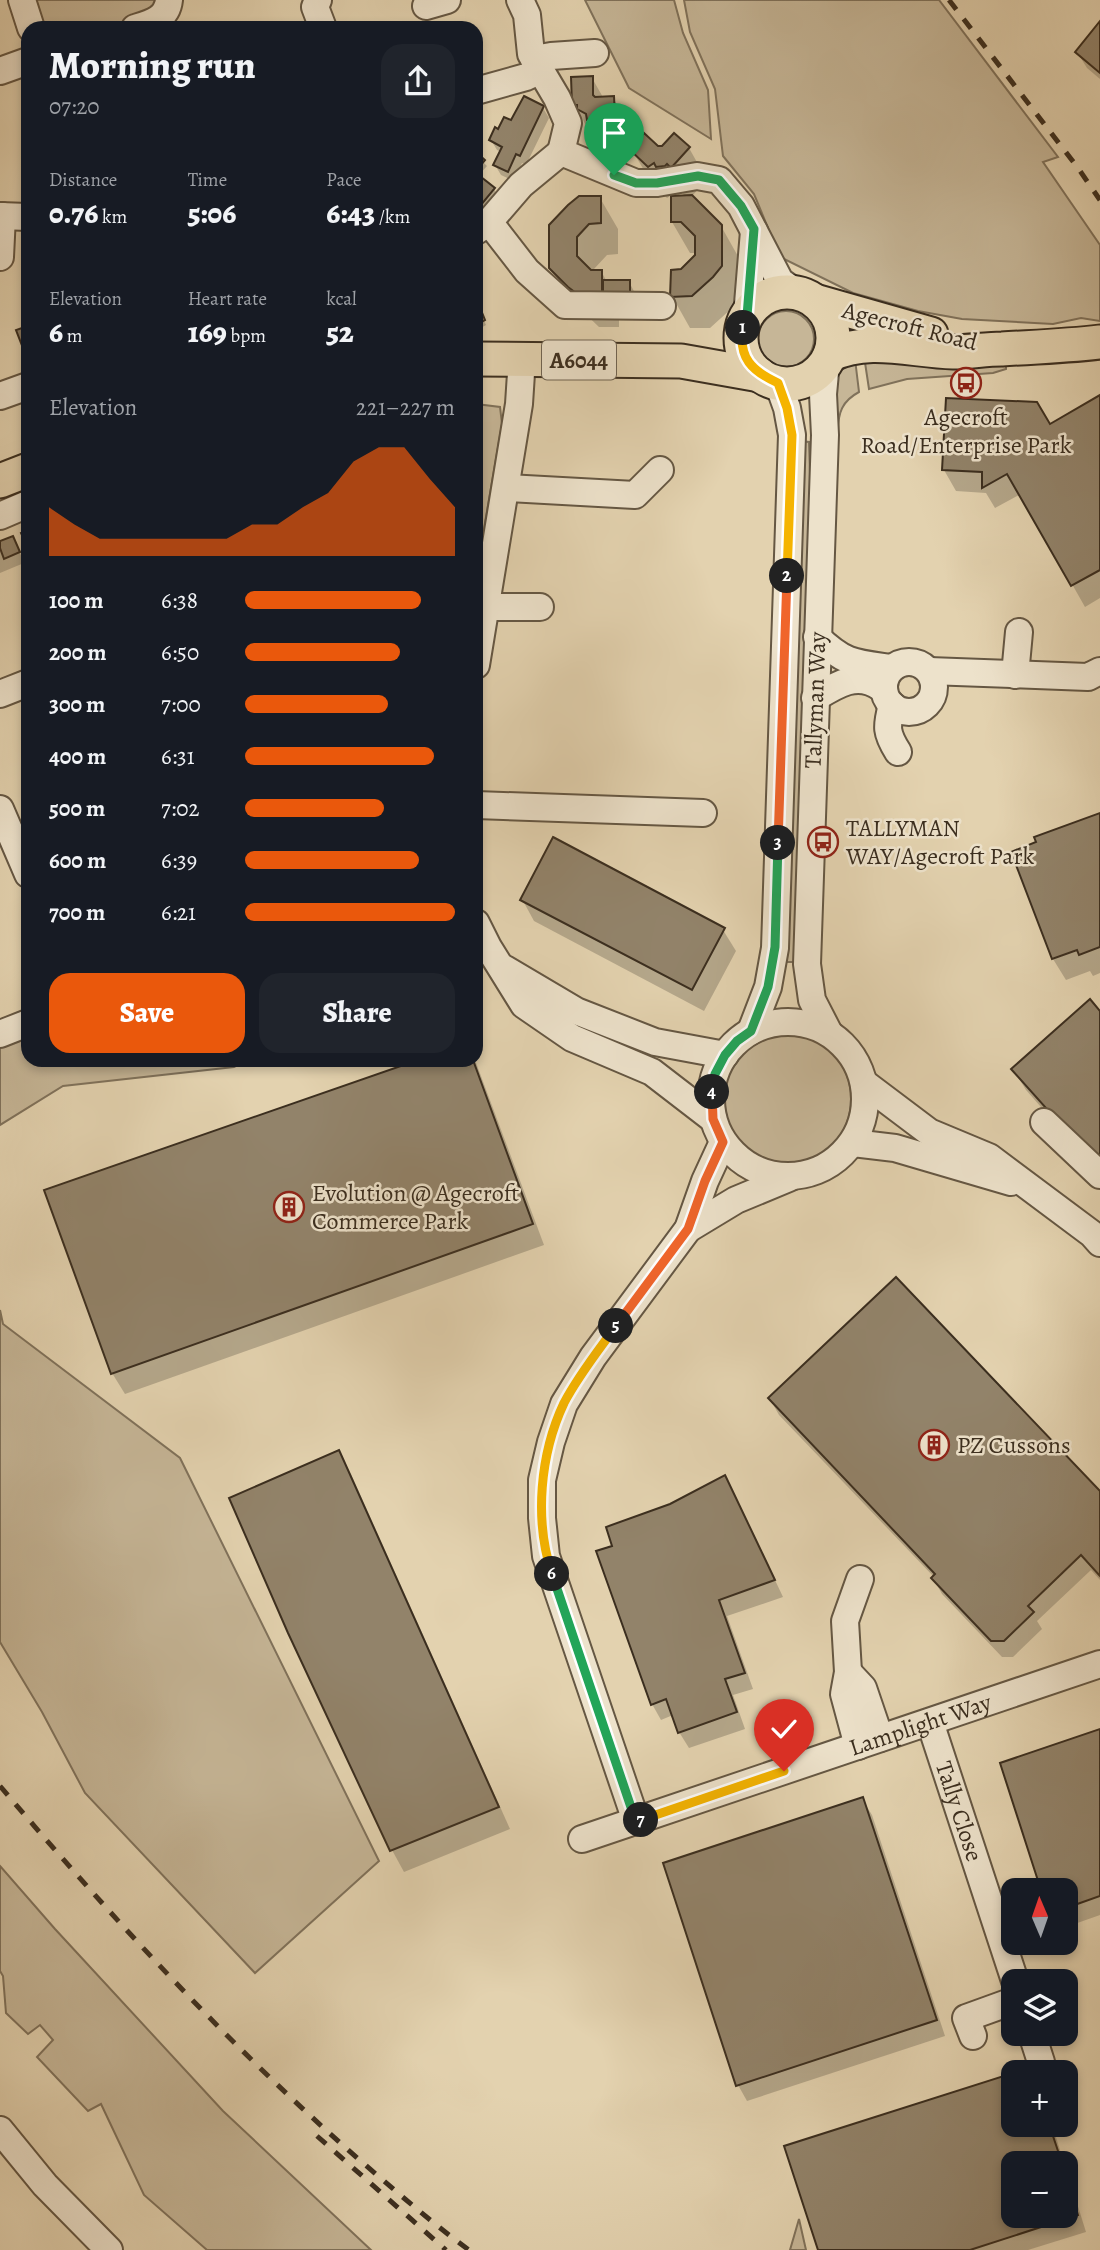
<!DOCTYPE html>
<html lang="en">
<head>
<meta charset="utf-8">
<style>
  body { margin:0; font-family:Alegreya,serif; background:#20242c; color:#f1f3f6; height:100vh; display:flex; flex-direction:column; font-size:26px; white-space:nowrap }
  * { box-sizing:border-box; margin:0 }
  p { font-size:23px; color:#9ea1a6 }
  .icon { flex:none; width:38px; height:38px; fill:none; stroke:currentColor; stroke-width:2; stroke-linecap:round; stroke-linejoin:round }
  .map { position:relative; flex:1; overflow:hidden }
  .details { position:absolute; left:21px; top:21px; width:462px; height:1046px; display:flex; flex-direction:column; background:#171b24; border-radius:21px; box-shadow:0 4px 10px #0003 }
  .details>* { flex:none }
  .needle { width:46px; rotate:358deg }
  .controls { position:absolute; left:1001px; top:1878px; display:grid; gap:14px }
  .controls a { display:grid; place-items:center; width:77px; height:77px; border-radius:14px; background:#171b24; box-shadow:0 4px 10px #0003; font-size:35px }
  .pin { position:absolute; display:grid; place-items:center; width:60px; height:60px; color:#fff; margin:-72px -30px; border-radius:50% 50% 50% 0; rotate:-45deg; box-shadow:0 0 7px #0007 }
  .pin .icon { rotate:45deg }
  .km { position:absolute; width:35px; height:35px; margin:-18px; border-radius:50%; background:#222; color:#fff; font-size:19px; line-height:35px; text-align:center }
  .round { display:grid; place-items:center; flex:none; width:74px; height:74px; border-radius:21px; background:#20242c }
  .headline { display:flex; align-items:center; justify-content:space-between; height:119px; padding:0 28px }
  h1 { font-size:38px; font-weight:800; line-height:52px }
  .figures { display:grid; grid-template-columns:repeat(3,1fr); gap:10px; height:119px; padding:7px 28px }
  .figures div { display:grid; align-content:center }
  .figures b { font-size:30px; font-weight:800 }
  .figures small { font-size:19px; font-weight:400 }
  .figures p { font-size:19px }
  .chart { height:196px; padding:14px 28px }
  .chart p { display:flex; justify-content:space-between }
  .chart svg { width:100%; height:126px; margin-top:7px; fill:#ea580c; opacity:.7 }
  .action { display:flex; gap:14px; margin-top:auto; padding:14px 28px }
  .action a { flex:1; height:80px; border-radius:21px; background:#ea580c; color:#fff; font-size:28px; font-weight:800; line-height:80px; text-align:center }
  .action a+a { background:#20242c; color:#f1f3f6 }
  ul { padding:0 28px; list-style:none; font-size:23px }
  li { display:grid; grid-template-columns:112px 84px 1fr; align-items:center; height:52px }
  li i { height:18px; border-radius:9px; background:#ea580c }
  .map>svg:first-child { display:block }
  .green { fill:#c6b697; stroke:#80725b; stroke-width:2 }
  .shadow { fill:#0003; fill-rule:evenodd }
  .building { fill:#92836a; stroke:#3b2e1f; stroke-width:2 }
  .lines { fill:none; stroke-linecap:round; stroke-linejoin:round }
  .minor-casing { stroke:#655743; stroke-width:30 }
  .major-casing { stroke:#3b2e1f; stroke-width:37 }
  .minor { stroke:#ede2cb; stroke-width:26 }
  .major { stroke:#e3d2af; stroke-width:33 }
  .rail { stroke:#3b2e1f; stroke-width:5; stroke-dasharray:12 12; stroke-linecap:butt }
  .split-1-casing { stroke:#fff; stroke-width:14 }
  .split-2-casing { stroke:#fff; stroke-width:14 }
  .split-3-casing { stroke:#fff; stroke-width:14 }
  .split-4-casing { stroke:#fff; stroke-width:14 }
  .split-5-casing { stroke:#fff; stroke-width:14 }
  .split-6-casing { stroke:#fff; stroke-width:14 }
  .split-7-casing { stroke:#fff; stroke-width:14 }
  .split-8-casing { stroke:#fff; stroke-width:14 }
  .split-1 { stroke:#22a559; stroke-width:9 }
  .split-2 { stroke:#f5b400; stroke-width:9 }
  .split-3 { stroke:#f0652b; stroke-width:9 }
  .split-4 { stroke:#22a559; stroke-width:9 }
  .split-5 { stroke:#f0652b; stroke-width:9 }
  .split-6 { stroke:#f5b400; stroke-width:9 }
  .split-7 { stroke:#22a559; stroke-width:9 }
  .split-8 { stroke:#f5b400; stroke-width:9 }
  .labels { text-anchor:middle; stroke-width:5; stroke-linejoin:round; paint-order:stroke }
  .shield { fill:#ede2cb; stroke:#706453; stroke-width:2 }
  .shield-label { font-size:23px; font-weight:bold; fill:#3b2e1f }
  .street-label { font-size:24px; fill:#3b2e1f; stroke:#ede2cb }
  .poi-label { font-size:24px; fill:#3b2e1f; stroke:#ede2cb; text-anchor:start }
</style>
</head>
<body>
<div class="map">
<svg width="1100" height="2250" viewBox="0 0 1100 2250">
  <rect width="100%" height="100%" fill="#e3d2af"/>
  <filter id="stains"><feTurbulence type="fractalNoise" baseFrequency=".00286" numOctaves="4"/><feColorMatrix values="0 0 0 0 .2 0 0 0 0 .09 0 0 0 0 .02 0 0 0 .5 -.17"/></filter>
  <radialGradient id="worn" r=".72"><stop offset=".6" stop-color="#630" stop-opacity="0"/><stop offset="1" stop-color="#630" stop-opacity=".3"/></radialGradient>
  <g class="green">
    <polygon points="26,0 165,0 124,28 35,28"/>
    <polygon points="585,0 674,0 683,33 708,90 711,139 629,88"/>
    <polygon points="684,0 939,0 1058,157 1043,162 1100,245 1100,321 1081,318 1053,324 962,319 918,311 853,293 780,257 754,194 723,156 715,89 690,32"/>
    <circle cx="786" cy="339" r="28"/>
    <polygon points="864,356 1006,364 1006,369 993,373 907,379 869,389"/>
    <path d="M855 359 859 392C842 401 838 413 838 431L834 378 840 371Z"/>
    <polygon points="476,404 500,407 502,424 476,575"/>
    <polygon points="800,441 809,442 811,503 797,962 784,962"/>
    <polygon points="28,1031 28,1060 245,1061 234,1067 63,1086 0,1125 0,1042"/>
    <circle cx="785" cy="1099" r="66"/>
    <polygon points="0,1310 3,1324 180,1458 379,1861 255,1973 85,1793 42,1712 0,1642"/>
    <polygon points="0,1866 55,1929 223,2111 371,2250 207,2250 144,2195 101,2104 88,2111 37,2057 53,2040 40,2025 28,2034 6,2013 3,1976 0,1971"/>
    <polygon points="799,2219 806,2250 790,2250"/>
  </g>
  <g class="shadow">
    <polygon points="1100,24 1100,79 1087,68 1077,52"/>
    <polygon points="592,78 604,99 613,98 632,130 632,150 607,151 603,143 598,141 595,136 592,136 574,104"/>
    <polygon points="543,108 549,118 526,165 522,163 514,181 501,175 495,165 501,152 497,150 491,140 499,131 512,123"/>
    <path d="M674 135 689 148 707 180 691 197 721 226 739 258V298L731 309 710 328H690L672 296 681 271 698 253H690L672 222 673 194 667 198 651 182 632 150 662 148ZM663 160 685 197H681L660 162Z"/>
    <polygon points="476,155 487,166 478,176 494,189 500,199 482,220 476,214"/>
    <polygon points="600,198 618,229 618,254 607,255 594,269 594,271 601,271 607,282 629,282 635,293 635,306 619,306 619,327 599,327 570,299 551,267"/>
    <polygon points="480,313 486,325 479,329 476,325 476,315"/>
    <polygon points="1100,397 1100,598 1085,607 1021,494 995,508 986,493 956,491 944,470 1049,426"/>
    <polygon points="0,543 18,548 24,563 0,573"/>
    <polygon points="1100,815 1100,973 1093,976 1090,971 1066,980 1053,959"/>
    <polygon points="522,899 723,930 736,951 704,1011 534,921"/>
    <polygon points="1100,1013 1100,1174 1026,1090 1013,1069"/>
    <polygon points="423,1060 475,1060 544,1245 125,1394 112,1373"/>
    <polygon points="770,1399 1100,1494 1100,1580 1091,1570 1037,1621 1042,1629 1013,1657 1002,1657 942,1594 933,1578 934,1577 779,1415"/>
    <polygon points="339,1452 351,1474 510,1829 404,1872 392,1850 289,1632"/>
    <polygon points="734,1493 783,1597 727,1616 753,1689 733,1695 745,1729 689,1748 679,1732 673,1715 661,1720 652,1704"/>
    <polygon points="1100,1731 1100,1915 1066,1927 1066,1890 1043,1890"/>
    <polygon points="862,1799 872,1815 945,2036 747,2101 738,2085 665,1864"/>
    <polygon points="1013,2075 1013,2124 1052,2124 1064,2163 1013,2163 1013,2216 1066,2216 1066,2168 1086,2232 1028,2250 819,2250 787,2147"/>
  </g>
  <g class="building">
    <polygon points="1100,21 1100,73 1075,52"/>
    <polygon points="593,76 593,95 595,97 614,96 615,118 587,120 586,114 577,109 577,105 572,105 571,77"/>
    <polygon points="524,96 544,106 520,156 516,154 508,172 493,165 502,147 489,140 495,127 498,129 504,117 511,120"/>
    <polygon points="644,133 658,146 662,146 674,133 690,147 671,168 667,164 665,166 656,167 654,163 648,167 630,150"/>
    <polygon points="476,152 485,160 476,171"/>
    <polygon points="476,173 495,188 476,211"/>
    <polygon points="692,195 722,225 722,266 713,277 692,296 670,297 671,270 681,269 695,255 695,236 681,222 671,222 671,196"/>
    <polygon points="579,196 601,196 601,223 589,224 577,237 577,256 591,270 602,270 602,296 580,296 568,287 549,268 549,225 568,205"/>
    <rect x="603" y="280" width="27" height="16"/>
    <polygon points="481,310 485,320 476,325 476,313"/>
    <polygon points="28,326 28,347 23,348 16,330"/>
    <polygon points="1100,395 1100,570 1071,586 1007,474 982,488 982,472 942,470 946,398 1037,402 1050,424"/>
    <polygon points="28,530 28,548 21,533"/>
    <polygon points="13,536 20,552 4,559 0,548 0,541"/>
    <polygon points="1100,813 1100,947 1079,955 1077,950 1052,959 1011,852 1036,842 1034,837"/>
    <polygon points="553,837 725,928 692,990 520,900"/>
    <polygon points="1090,999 1100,1011 1100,1161 1096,1164 1011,1069"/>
    <polygon points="418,1060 473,1060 533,1224 111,1374 44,1190"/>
    <polygon points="896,1277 1100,1491 1100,1576 1081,1555 1028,1606 1034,1612 1004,1641 991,1641 931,1578 935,1574 768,1398"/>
    <polygon points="339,1450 499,1807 390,1851 288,1633 229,1498"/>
    <polygon points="725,1475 775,1580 719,1600 745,1673 725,1679 737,1712 678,1733 666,1699 651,1705 596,1551 612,1546 606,1527 670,1504"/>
    <polygon points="1100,1729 1100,1896 1066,1908 1066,1890 1041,1890 1000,1763"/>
    <polygon points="863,1797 937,2020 736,2086 663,1863"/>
    <polygon points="1013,2073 1013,2124 1049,2124 1062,2163 1013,2163 1013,2216 1066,2216 1066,2176 1078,2215 970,2250 818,2250 784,2146"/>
  </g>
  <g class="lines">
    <g class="minor-casing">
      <g id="minor">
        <polyline points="22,0 31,28"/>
        <polyline points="318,0 315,7 323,28"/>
        <polyline points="520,0 527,15 531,54 557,98 568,123 561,152 636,183 657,183 697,176 719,180 741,206 780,281 797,293"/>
        <polyline points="426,6 447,0"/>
        <path d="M135 28C151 23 167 19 169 0"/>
        <polyline points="534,59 551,56 595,53"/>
        <polyline points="0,71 28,61"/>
        <polyline points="476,91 526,77 541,70"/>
        <polyline points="0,216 28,217"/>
        <polyline points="489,222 527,271 565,305 662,306"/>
        <polyline points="476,231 489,222 521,185 561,152"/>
        <polyline points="0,257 2,216"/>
        <polyline points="747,316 754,231"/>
        <polyline points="826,362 823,394 825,435 807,964 812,1000 829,1033"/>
        <polyline points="0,396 28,386"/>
        <polyline points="507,488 635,495 660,470"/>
        <polyline points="0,516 28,504"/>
        <polyline points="484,607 540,607"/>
        <path d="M817 637C845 664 855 663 892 668"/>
        <circle cx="909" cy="687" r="25"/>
        <polyline points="476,665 519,404 522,358"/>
        <polyline points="929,671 1088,677 1100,671"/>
        <polyline points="1015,675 1019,632"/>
        <polyline points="0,694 28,683"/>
        <path d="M815 698C836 685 857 671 880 687"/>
        <path d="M892 705C886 727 886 733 898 752"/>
        <polyline points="476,805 703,813"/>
        <polyline points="0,809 28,874"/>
        <polyline points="476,923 488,947 524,1005 572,1038 652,1072 713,1119"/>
        <polyline points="505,969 576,1011 655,1042 725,1055"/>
        <circle cx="788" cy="1099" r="77"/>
        <polyline points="751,1031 768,987 775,948 792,435 787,408 778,383"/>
        <polyline points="0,1034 28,1023"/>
        <polyline points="864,1083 929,1132 989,1157 1092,1234 1100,1243"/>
        <polyline points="1044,1122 1100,1175"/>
        <polyline points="853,1143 895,1148 1011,1182"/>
        <polyline points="688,1229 736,1200 789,1178"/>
        <polyline points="848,1672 863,1688 880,1738"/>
        <path id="s1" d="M930 1722 1015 1981"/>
        <polyline points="858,1746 844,1694 848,1672 845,1621 860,1579"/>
        <polyline points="636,1821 546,1556 542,1518 542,1480 551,1442 564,1404 593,1357 688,1229 705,1181 723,1142"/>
        <path id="s2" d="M582 1839 1100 1664"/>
        <polyline points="1032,2034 1041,2062"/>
        <polyline points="973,2036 966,2018 1013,2001"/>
        <polyline points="0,2130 45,2185 109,2250"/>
      </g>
    </g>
    <g class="major-casing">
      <g id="major">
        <circle cx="787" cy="338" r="46"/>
        <polyline points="815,301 931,334"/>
        <path d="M830 355C869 336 912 351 953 352 969 352 986 349 1002 349 1035 347 1067 346 1100 342"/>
        <polyline points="476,359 681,361 760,375"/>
        <polyline points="0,481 28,470"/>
      </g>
    </g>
    <use href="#minor" class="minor"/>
    <use href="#major" class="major"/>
    <g class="rail">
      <polyline points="949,0 1078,168 1100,200"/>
      <path d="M0 1786C113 1919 231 2048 363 2163 398 2193 432 2223 469 2250"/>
      <polyline points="317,2136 446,2250"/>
    </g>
  </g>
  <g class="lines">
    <g class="split-1-casing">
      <polyline id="split-1" points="614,175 636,183 657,183 698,176 719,180 741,206 754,229 747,316 743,328"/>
    </g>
    <g class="split-2-casing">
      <path id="split-2" d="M743 328C738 358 752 371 778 383L787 408 792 435 787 576"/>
    </g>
    <g class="split-3-casing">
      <polyline id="split-3" points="778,843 787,576"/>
    </g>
    <g class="split-4-casing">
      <polyline id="split-4" points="712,1092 715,1074 725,1055 737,1041 751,1031 768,987 775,947 778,843"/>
    </g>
    <g class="split-5-casing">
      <polyline id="split-5" points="616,1326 688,1229 705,1181 723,1142 713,1119 712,1092"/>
    </g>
    <g class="split-6-casing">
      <path id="split-6" d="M552 1574C534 1520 540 1454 564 1403 578 1376 598 1351 616 1326"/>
    </g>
    <g class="split-7-casing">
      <polyline id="split-7" points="552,1574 636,1822 641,1820"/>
    </g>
    <g class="split-8-casing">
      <polyline id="split-8" points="641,1820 784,1771"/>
    </g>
    <use href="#split-1" class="split-1"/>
    <use href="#split-2" class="split-2"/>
    <use href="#split-3" class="split-3"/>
    <use href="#split-4" class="split-4"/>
    <use href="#split-5" class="split-5"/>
    <use href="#split-6" class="split-6"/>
    <use href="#split-7" class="split-7"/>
    <use href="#split-8" class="split-8"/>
  </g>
  <defs>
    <g id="bus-ring" transform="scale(1.575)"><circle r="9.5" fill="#ede2cb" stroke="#8f2418" stroke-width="1.5"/><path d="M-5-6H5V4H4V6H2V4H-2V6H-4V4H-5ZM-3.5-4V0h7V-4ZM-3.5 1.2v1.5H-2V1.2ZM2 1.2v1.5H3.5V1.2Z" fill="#8f2418"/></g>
    <g id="building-ring" transform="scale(1.575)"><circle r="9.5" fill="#ede2cb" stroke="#8f2418" stroke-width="1.5"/><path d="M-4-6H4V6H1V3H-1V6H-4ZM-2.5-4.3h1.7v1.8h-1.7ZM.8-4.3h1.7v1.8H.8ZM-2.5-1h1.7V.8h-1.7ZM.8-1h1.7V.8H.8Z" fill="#8f2418"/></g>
  </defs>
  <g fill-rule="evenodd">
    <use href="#bus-ring" x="966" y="383"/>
    <use href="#bus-ring" x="823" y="842"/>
    <use href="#building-ring" x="289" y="1207"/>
    <use href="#building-ring" x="934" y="1445"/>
  </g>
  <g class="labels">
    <rect class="shield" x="542" y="340.5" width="74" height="39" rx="5"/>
    <g class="shield-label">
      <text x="579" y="368">A6044</text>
    </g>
    <g class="street-label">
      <text transform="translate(910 326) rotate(14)" y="8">Agecroft Road</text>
      <text transform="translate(815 700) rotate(-88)" y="8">Tallyman Way</text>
      <text dy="8" stroke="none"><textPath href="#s2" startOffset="357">Lamplight Way</textPath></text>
      <text dy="8" stroke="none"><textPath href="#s1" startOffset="94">Tally Close</textPath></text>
    </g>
    <g class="poi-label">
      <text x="966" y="425" text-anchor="middle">Agecroft<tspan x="966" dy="28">Road/Enterprise Park</tspan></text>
      <text x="846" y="836">TALLYMAN<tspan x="846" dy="28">WAY/Agecroft Park</tspan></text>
      <text x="312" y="1201">Evolution @ Agecroft<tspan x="312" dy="28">Commerce Park</tspan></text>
      <text x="957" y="1453">PZ Cussons</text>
    </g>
  </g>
  <rect width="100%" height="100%" filter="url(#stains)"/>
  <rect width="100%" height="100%" fill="url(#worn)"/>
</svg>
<div class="controls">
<a><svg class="needle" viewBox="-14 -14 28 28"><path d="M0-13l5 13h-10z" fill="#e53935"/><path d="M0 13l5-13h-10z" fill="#9ea1a6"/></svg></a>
<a><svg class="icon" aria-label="layers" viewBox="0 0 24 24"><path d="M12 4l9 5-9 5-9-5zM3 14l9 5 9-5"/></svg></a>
<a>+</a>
<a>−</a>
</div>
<div class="pin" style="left:614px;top:175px;background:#1e9e55"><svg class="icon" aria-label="arrive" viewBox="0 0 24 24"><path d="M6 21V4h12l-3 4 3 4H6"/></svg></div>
<div class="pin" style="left:784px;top:1771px;background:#d93025"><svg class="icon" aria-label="check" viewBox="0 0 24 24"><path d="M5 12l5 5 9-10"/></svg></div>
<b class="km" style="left:743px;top:328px">1</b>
<b class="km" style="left:787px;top:576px">2</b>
<b class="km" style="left:778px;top:843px">3</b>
<b class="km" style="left:712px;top:1092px">4</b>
<b class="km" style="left:616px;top:1326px">5</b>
<b class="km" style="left:552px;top:1574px">6</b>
<b class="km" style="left:641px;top:1820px">7</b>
<section class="details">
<div class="headline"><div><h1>Morning run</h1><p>07:20</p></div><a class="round"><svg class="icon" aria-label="share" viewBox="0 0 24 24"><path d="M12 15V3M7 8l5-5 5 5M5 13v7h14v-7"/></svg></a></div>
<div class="figures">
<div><p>Distance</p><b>0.76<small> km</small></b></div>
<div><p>Time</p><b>5:06</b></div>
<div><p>Pace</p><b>6:43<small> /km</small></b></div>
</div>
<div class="figures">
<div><p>Elevation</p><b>6<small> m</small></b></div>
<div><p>Heart rate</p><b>169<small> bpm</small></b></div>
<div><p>kcal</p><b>52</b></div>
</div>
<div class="chart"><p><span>Elevation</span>221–227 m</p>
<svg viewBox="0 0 160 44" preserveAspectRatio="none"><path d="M0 44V27L10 33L20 38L30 38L40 38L50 38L60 38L70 38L80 33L90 33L100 27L110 22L120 11L130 6L140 6L150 17L160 27V44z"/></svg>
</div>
<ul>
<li><b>100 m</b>6:38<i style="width:84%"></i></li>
<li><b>200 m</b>6:50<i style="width:74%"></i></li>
<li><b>300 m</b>7:00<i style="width:68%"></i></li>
<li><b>400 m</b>6:31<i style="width:90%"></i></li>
<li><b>500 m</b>7:02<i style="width:66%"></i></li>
<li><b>600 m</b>6:39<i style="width:83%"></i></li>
<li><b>700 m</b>6:21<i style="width:100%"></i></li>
</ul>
<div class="action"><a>Save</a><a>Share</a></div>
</section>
</div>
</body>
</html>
